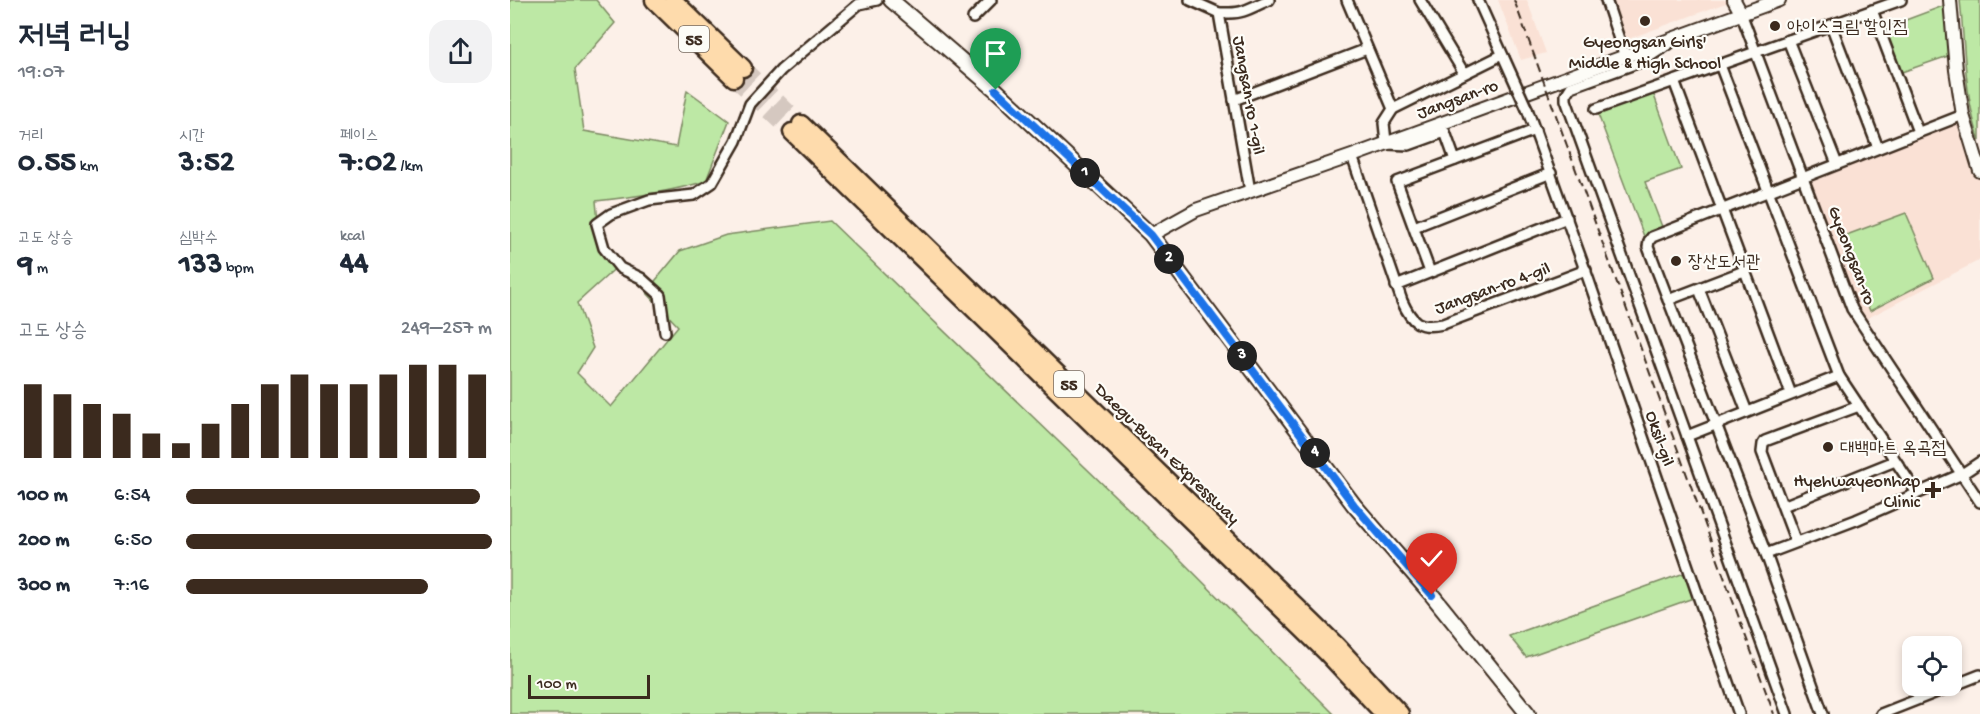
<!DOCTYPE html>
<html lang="ko">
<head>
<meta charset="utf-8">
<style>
  body { margin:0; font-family:"Gochi Hand","Poor Story",sans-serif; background:#f2f2f3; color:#1f2937; height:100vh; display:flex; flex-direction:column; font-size:22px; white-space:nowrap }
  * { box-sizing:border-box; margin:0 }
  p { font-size:20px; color:#747a83 }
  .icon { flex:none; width:33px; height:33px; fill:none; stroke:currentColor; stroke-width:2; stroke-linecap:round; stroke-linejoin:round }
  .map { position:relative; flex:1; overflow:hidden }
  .side { display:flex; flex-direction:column; background:#fff; width:510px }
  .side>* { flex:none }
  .controls { position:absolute; left:1392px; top:636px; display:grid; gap:12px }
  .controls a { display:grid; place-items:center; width:60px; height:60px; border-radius:12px; background:#fff; box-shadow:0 3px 9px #0003; font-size:30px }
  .scale { position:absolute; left:18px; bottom:15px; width:122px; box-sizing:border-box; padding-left:6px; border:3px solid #3b2a1e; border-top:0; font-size:16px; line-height:21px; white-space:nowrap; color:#3b2a1e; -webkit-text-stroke:4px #fdfcf7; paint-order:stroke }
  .pin { position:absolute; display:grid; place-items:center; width:51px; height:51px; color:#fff; margin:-62px -26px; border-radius:50% 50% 50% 0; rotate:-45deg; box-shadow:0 0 6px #0007 }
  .pin .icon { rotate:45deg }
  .km { position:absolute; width:30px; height:30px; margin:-15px; border-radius:50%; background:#222; color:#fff; font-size:16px; line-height:30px; text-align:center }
  .round { display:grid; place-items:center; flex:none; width:63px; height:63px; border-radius:18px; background:#f2f2f3 }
  .overview { display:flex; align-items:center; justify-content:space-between; height:102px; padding:0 18px }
  h1 { font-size:33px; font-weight:800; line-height:45px }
  .figures { display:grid; grid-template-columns:repeat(3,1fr); gap:9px; height:102px; padding:6px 18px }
  .figures div { display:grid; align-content:center }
  .figures b { font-size:30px; font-weight:800 }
  .figures small { font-size:16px; font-weight:400 }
  .figures p { font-size:16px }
  .chart { height:168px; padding:12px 18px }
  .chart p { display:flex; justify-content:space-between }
  .chart svg { width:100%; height:108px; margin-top:6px; stroke:#3b2a1e; stroke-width:6 }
  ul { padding:0 18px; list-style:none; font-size:20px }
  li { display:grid; grid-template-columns:96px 72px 1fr; align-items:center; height:45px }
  li i { height:15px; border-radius:8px; background:#3b2a1e }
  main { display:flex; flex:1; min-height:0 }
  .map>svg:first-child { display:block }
  .built { fill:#fae1d5 }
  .green { fill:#bde8a5; stroke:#7c8962; stroke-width:1.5 }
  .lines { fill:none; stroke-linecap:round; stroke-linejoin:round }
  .motorway-tunnel { stroke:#d5c8c0; stroke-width:16; stroke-dasharray:16 8; stroke-linecap:butt }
  .minor-casing { stroke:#3b2a1e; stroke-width:14 }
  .tertiary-casing { stroke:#3b2a1e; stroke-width:16 }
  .secondary-casing { stroke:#3b2a1e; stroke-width:18 }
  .motorway-casing { stroke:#3b2a1e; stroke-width:21 }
  .minor { stroke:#fdfcf7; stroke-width:9 }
  .tertiary { stroke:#fdfcf7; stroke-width:12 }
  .secondary { stroke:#fdfcf7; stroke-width:14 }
  .motorway { stroke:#fedbac; stroke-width:16 }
  .rail { stroke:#3b2a1e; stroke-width:2; stroke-dasharray:9 4.5; stroke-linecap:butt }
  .minor-bridge-casing { stroke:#3b2a1e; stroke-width:14; stroke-linecap:butt }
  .minor-bridge { stroke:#fdfcf7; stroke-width:9 }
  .route-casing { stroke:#fff; stroke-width:12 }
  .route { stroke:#1a73e8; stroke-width:8 }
  .poi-dot { fill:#3b2a1e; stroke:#fdfcf7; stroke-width:2 }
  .labels { text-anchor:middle; stroke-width:4.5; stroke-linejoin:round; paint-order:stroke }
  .shield { fill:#fdfcf7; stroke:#75695f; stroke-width:1.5 }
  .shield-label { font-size:16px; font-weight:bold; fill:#3b2a1e }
  .poi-label { font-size:18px; fill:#3b2a1e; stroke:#fdfcf7; text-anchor:start }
  .street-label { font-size:18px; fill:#3b2a1e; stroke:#fdfcf7 }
</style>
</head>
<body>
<main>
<section class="side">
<div class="overview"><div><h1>저녁 러닝</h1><p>19:07</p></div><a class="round"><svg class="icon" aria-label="share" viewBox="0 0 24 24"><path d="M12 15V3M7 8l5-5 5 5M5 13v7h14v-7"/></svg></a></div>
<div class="figures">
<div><p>거리</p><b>0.55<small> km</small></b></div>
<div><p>시간</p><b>3:52</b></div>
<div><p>페이스</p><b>7:02<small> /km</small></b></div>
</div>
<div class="figures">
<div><p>고도 상승</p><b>9<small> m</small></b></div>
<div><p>심박수</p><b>133<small> bpm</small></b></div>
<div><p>kcal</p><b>44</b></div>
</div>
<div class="chart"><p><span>고도 상승</span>249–257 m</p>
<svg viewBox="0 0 160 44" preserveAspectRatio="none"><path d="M5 44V14M15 44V18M25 44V22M35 44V26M45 44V34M55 44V38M65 44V30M75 44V22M85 44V14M95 44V10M105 44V14M115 44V14M125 44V10M135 44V6M145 44V6M155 44V10"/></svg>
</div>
<ul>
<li><b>100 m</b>6:54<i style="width:96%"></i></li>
<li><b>200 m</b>6:50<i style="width:100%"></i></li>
<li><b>300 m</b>7:16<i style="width:79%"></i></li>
</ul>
</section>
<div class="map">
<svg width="1470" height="714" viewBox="0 0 1470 714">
  <rect width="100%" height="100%" fill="#fcf0e8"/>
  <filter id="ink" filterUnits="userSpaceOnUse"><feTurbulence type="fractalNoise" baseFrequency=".0167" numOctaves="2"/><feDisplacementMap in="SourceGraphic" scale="12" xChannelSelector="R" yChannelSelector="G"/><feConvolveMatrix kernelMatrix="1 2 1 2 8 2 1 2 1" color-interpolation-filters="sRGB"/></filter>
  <g filter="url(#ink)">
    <g class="built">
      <polygon points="988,0 1017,0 1036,53 1011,60"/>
      <polygon points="1096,0 1224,0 1110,42"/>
      <polygon points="1453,115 1470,171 1470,260 1350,322 1294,177"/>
    </g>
    <g class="green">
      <path d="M0 0H86L105 23 65 69 74 131 166 147 177 90 219 121 196 181C160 192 124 197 86 201L89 233 110 264 67 303 83 348 67 373 101 407 168 326 136 292 170 251 216 235 320 221 660 549 824 714H0Z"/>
      <path d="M1450 0H1470V141C1454 97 1455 46 1450 0Z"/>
      <polygon points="1441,3 1444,54 1386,74 1369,30"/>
      <polygon points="1142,90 1171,169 1135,182 1154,232 1142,237 1138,247 1086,109"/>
      <polygon points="1396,213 1424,278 1360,311 1331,237"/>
      <polygon points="1180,571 1189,596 1016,657 999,636"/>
    </g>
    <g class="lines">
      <g class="motorway-tunnel">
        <polyline points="233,68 291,124"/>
        <polyline points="224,78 282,132"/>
      </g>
      <g class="minor-casing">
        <g id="minor">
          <polyline points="680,0 709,13"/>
          <polyline points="837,0 883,109"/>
          <polyline points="910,0 954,73"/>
          <polyline points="968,0 994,58"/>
          <polyline points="1096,0 1115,57"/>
          <polyline points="1362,10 1408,132"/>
          <polyline points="1231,13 1342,309 1470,502"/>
          <polyline points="463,18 481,0"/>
          <polyline points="1321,25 1368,148"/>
          <polyline points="1278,40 1327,164"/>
          <polyline points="1159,44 1133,61 1061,87 1056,95 1056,100 1277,714"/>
          <polyline points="1210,65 1329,376 1407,493"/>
          <polyline points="1164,81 1281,394"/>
          <polyline points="724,100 857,49"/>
          <polyline points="1016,106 1078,278 1229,714"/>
          <polyline points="1086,109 1391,0"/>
          <polyline points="876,142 874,123 883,109 992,55"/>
          <polyline points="877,144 899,145 935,132 945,160"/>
          <path d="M842 156 892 301C902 323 909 329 933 324L1076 270"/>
          <path d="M740 191 709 13C736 14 736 9 759 0"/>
          <polyline points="904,227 1041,173"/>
          <polyline points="920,272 887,182 1025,130"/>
          <polyline points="886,286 1057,218"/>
          <polyline points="1189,289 1237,412"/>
          <polyline points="1158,300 1234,271"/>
          <polyline points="155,332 150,295 131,278 110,268 94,248 87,224 101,214 139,200 184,195 202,183 226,141 240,104 271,70 349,4 367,0"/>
          <polyline points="1177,436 1329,376"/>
          <polyline points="1273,506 1385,461"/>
          <polyline points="1286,542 1252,452 1253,444 1255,441 1349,406"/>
          <polyline points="1256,554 1346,520 1452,474 1470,462"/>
          <polyline points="1313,714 1256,554 1138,247 1139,241 1142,237 1453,115"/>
          <polyline points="1371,714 1470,675"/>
        </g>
      </g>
      <g class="tertiary-casing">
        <g id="tertiary">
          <polyline points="1224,0 1231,13"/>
          <polyline points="1440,0 1446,70 1453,115 1470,171"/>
          <polyline points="641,235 686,210 842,156 1269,0"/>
        </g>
      </g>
      <g class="secondary-casing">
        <polyline id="secondary" points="381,0 486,90 641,235 844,505 922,595 1018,714"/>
      </g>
      <g class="motorway-casing">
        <g id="motorway">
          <polyline points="144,0 224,78"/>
          <polyline points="163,0 233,68"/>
          <polyline points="291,124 826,645 890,714"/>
          <polyline points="282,132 817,653 874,714"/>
        </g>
      </g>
      <use href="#minor" class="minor"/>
      <use href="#tertiary" class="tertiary"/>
      <use href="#secondary" class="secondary"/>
      <use href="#motorway" class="motorway"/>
      <polyline class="rail" points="1004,0 1264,714"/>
      <g class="minor-bridge-casing">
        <polyline id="minor-bridge" points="994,58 1017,109"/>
      </g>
      <use href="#minor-bridge" class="minor-bridge"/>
    </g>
  </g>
  <g class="lines" filter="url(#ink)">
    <g class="route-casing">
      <polyline id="route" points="486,90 641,235 844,505 922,595"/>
    </g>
    <use href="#route" class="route"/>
  </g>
  <g class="poi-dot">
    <circle cx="1135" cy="21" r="6"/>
    <circle cx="1265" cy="26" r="6"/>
    <circle cx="1166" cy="261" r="6"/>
    <circle cx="1318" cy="447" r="6"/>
    <path d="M1420 481h6v6h6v6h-6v6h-6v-6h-6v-6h6z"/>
  </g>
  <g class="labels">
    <g class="shield">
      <rect x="169" y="26" width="30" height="26" rx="4.5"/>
      <rect x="544" y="371" width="30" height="26" rx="4.5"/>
    </g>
    <g class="shield-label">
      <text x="184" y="45">55</text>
      <text x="559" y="390">55</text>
    </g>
    <g class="poi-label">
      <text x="1277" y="32">아이스크림 할인점</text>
      <text x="1135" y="47" text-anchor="middle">Gyeongsan Girls'<tspan x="1135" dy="21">Middle &amp; High School</tspan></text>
      <text x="1178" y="267">장산도서관</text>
      <text x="1330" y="453">대백마트 옥곡점</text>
      <text x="1410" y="486" text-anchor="end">Hyehwayeonhap<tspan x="1410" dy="21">Clinic</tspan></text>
    </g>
    <g class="street-label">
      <text transform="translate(740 95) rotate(80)" y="6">Jangsan-ro 1-gil</text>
      <text transform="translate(947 98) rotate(-20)" y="6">Jangsan-ro</text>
      <text transform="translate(1343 255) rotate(69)" y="6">Gyeongsan-ro</text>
      <text transform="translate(982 287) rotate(-20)" y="6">Jangsan-ro 4-gil</text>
      <text transform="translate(1151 438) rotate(71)" y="6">Oksil-gil</text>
      <text transform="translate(658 453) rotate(44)" y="6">Daegu-Busan Expressway</text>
    </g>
  </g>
</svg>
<div class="controls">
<a><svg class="icon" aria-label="locate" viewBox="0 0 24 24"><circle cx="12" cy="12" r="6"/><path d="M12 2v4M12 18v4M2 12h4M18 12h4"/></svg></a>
</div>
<div class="scale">100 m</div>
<div class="pin" style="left:486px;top:90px;background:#1e9e55"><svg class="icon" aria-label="arrive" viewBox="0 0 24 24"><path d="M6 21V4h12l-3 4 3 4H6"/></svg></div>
<div class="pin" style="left:922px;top:595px;background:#d93025"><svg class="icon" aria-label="check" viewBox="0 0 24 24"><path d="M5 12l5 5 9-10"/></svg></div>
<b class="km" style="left:575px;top:173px">1</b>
<b class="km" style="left:659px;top:259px">2</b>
<b class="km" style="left:732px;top:356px">3</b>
<b class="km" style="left:805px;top:453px">4</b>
</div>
</main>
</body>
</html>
